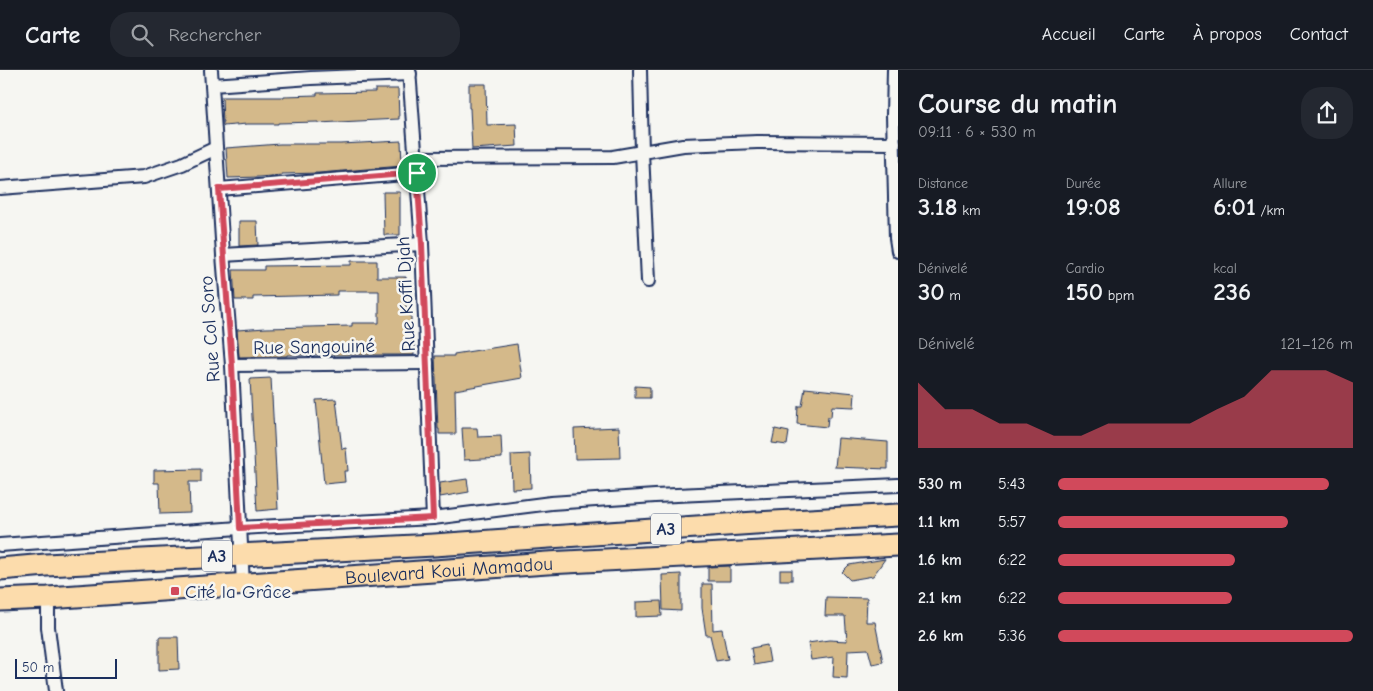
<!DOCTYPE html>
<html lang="fr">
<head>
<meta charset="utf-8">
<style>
  body { margin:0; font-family:"Comic Neue",sans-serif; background:#242831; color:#f1f3f6; height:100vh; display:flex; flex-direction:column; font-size:19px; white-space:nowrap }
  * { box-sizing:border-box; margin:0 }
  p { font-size:16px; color:#9ea1a6 }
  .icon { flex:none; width:28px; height:28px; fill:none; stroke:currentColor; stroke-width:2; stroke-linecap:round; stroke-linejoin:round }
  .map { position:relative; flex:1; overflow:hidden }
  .sheet { display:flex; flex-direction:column; background:#171b24; width:475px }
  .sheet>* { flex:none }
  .scale { position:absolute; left:15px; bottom:12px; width:102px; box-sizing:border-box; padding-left:5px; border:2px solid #1b2f5e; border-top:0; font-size:14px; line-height:18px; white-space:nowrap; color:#1b2f5e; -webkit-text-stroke:4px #f6f6f2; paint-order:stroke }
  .pin { position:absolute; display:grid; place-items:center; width:42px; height:42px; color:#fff; margin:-21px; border:2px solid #fff; border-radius:50%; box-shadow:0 1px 5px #0007 }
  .round { display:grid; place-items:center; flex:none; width:52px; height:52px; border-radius:20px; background:#242831 }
  .head { display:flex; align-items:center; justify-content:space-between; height:85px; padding:0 20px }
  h1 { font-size:28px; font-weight:600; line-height:38px }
  .metrics { display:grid; grid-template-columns:repeat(3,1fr); gap:8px; height:85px; padding:5px 20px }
  .metrics div { display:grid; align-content:center }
  .metrics b { font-size:25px; font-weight:600 }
  .metrics small { font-size:14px; font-weight:400 }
  .metrics p { font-size:14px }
  .chart { height:140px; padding:10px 20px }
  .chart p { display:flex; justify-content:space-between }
  .chart svg { width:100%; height:90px; margin-top:5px; fill:#d1495b; opacity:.7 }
  ul { padding:0 20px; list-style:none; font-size:16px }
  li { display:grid; grid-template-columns:80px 60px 1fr; align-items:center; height:38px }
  li i { height:12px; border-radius:6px; background:#d1495b }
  header { display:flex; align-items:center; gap:30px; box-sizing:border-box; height:70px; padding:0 25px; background:#171b24; border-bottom:1px solid #363941 }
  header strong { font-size:24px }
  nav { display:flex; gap:28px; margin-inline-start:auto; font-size:18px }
  .search { width:350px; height:45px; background:#242831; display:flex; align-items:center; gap:12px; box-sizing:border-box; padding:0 18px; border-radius:20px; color:#9ea1a6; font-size:19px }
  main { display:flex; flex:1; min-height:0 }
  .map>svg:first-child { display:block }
  .building { fill:#d4b98a; stroke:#1b2f5e }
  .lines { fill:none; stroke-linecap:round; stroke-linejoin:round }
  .street-casing { stroke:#1b2f5e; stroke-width:16 }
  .primary-casing { stroke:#1b2f5e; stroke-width:25 }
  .street { stroke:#f6f6f2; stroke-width:12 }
  .primary { stroke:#fcdcac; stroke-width:21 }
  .route-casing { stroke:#fff; stroke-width:10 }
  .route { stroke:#d1495b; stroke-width:6 }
  .poi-dot { fill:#d1495b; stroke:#f6f6f2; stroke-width:2 }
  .labels { text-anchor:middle; stroke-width:5; stroke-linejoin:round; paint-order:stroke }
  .shield { fill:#f6f6f2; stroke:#5d6b8a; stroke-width:1 }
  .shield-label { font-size:18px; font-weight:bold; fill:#1b2f5e }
  .street-label { font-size:19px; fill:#1b2f5e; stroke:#f6f6f2 }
  .poi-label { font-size:19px; fill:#1b2f5e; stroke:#f6f6f2; text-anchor:start }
</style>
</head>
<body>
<header>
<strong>Carte</strong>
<div class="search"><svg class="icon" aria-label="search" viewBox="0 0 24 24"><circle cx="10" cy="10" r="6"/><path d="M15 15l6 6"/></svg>Rechercher</div>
<nav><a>Accueil</a><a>Carte</a><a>À propos</a><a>Contact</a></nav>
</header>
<main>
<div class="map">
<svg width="898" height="621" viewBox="0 0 898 621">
  <rect width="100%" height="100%" fill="#f6f6f2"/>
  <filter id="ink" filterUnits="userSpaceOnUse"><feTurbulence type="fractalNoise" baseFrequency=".02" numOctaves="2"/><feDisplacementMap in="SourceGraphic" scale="10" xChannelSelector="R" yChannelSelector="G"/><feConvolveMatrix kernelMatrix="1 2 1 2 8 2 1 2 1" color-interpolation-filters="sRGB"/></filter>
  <g filter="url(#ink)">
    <g class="building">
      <polygon points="469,14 486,14 487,55 516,54 517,76 472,79 470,38 469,38"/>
      <polygon points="375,19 398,19 399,49 318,53 318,52 278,53 278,54 247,54 223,56 222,27 284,27 284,26 317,25 317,23 375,22"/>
      <polygon points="401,71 402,96 319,103 282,104 282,105 259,107 228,108 226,78 280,74 341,74"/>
      <polygon points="383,122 400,122 400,165 384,165"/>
      <polygon points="239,151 257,151 258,175 239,176"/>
      <polygon points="351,191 377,191 377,207 406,207 406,237 409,237 409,246 411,246 411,270 414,270 414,285 287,285 287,286 239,287 237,260 266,258 352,256 352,253 379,253 379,221 337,221 337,225 253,227 253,230 235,230 233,200 264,200 264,196 351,195"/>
      <polygon points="517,274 522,308 455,320 456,364 439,364 439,359 438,359 435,286 454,286 454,284"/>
      <polygon points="271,308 278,439 257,441 250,309"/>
      <polygon points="635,316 650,317 650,328 635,328"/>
      <polygon points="805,318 855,323 854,337 832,336 831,347 828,347 827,357 797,354 798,336 802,336"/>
      <polygon points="336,329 342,379 346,378 348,401 344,401 345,412 324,414 316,330"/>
      <polygon points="619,357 620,388 575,389 574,359"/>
      <polygon points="462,358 477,358 478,367 501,366 502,388 464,390"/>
      <polygon points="775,359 789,362 787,375 772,373"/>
      <polygon points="838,368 888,372 888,399 835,397"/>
      <polygon points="530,384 531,418 512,419 511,385"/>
      <polygon points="201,399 201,412 189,412 190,443 160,444 159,413 154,413 154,400"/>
      <polygon points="467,409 469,422 440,427 440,413"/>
      <polygon points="885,489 873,506 850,510 842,502 849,495"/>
      <polygon points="730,496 730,511 708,511 708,497"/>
      <rect x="780" y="500" width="12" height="10"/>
      <polygon points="681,504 681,541 663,540 662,505"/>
      <polygon points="702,514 712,514 713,560 722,559 728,589 716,591 710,565 706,565 702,538"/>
      <polygon points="826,527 867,528 866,552 875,552 883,592 872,594 868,579 848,580 847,608 833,607 834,587 811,590 808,573 829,570 847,571 845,546 825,546"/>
      <polygon points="661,531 662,546 636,547 636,532"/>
      <polygon points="159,567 178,567 179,599 159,600"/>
      <polygon points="767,575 770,592 754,595 751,578"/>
    </g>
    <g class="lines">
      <g class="street-casing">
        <g id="street">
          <polyline points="211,0 223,185 232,295 243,515"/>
          <polyline points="409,0 422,174 433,448"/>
          <polyline points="640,0 642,82 648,211"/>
          <polyline points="894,0 893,45 896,168 898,181"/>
          <polyline points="212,15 311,8 410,4"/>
          <polyline points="416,88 613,87 683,75 757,72 894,73"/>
          <polyline points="0,118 144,107 182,94 216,78"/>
          <polyline points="219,119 417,103"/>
          <polyline points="223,185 422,174"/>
          <polyline points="232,295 427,293"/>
          <polyline points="0,475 239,458 433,448 551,433 655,426 898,415"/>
          <polyline points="48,528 48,557 56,621"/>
        </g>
      </g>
      <g class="primary-casing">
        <g id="primary">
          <polyline points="0,499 46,495 434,475 755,453 898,445"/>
          <path id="s1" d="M0 530 48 528 547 493 898 475"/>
        </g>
      </g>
      <use href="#street" class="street"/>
      <use href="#primary" class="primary"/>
    </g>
  </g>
  <g class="lines" filter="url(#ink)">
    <g class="route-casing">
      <polygon id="route" points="417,103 422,174 433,448 240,458 232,295 219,119"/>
    </g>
    <use href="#route" class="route"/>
  </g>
  <rect class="poi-dot" x="170" y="516" width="10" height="10" rx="2.5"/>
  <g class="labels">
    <g class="shield">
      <rect x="651" y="443.5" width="30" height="31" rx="4"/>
      <rect x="202" y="470.5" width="30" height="31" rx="4"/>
    </g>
    <g class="shield-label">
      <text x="666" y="465">A3</text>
      <text x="217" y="492">A3</text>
    </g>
    <g class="street-label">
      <text transform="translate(405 224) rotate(-93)" y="7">Rue Koffi Djah</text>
      <text transform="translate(209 259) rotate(-94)" y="7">Rue Col Soro</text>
      <text transform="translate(314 276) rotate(-1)" y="7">Rue Sangouiné</text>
      <text dy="7" stroke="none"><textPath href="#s1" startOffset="450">Boulevard Koui Mamadou</textPath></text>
    </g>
    <g class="poi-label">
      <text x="185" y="528">Cité la Grâce</text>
    </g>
  </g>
</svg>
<div class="scale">50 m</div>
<div class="pin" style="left:417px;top:103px;background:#1e9e55"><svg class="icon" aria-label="arrive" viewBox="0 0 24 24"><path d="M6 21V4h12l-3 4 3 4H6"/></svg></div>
</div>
<section class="sheet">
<div class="head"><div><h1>Course du matin</h1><p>09:11 · 6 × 530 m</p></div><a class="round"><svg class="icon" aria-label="share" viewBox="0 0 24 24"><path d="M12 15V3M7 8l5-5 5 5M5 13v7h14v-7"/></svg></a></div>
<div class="metrics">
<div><p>Distance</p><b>3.18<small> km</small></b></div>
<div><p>Durée</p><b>19:08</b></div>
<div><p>Allure</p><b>6:01<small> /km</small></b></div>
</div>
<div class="metrics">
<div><p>Dénivelé</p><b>30<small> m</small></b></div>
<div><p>Cardio</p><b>150<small> bpm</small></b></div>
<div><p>kcal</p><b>236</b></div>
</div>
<div class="chart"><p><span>Dénivelé</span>121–126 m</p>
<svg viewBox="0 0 160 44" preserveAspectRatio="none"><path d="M0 44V12L10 25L20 25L30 32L40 32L50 38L60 38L70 32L80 32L90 32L100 32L110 25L120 19L130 6L140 6L150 6L160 12V44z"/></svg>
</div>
<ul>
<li><b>530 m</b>5:43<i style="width:92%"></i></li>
<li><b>1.1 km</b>5:57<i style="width:78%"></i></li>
<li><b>1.6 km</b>6:22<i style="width:60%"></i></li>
<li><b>2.1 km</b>6:22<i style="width:59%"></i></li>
<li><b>2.6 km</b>5:36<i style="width:100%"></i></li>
</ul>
</section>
</main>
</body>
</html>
